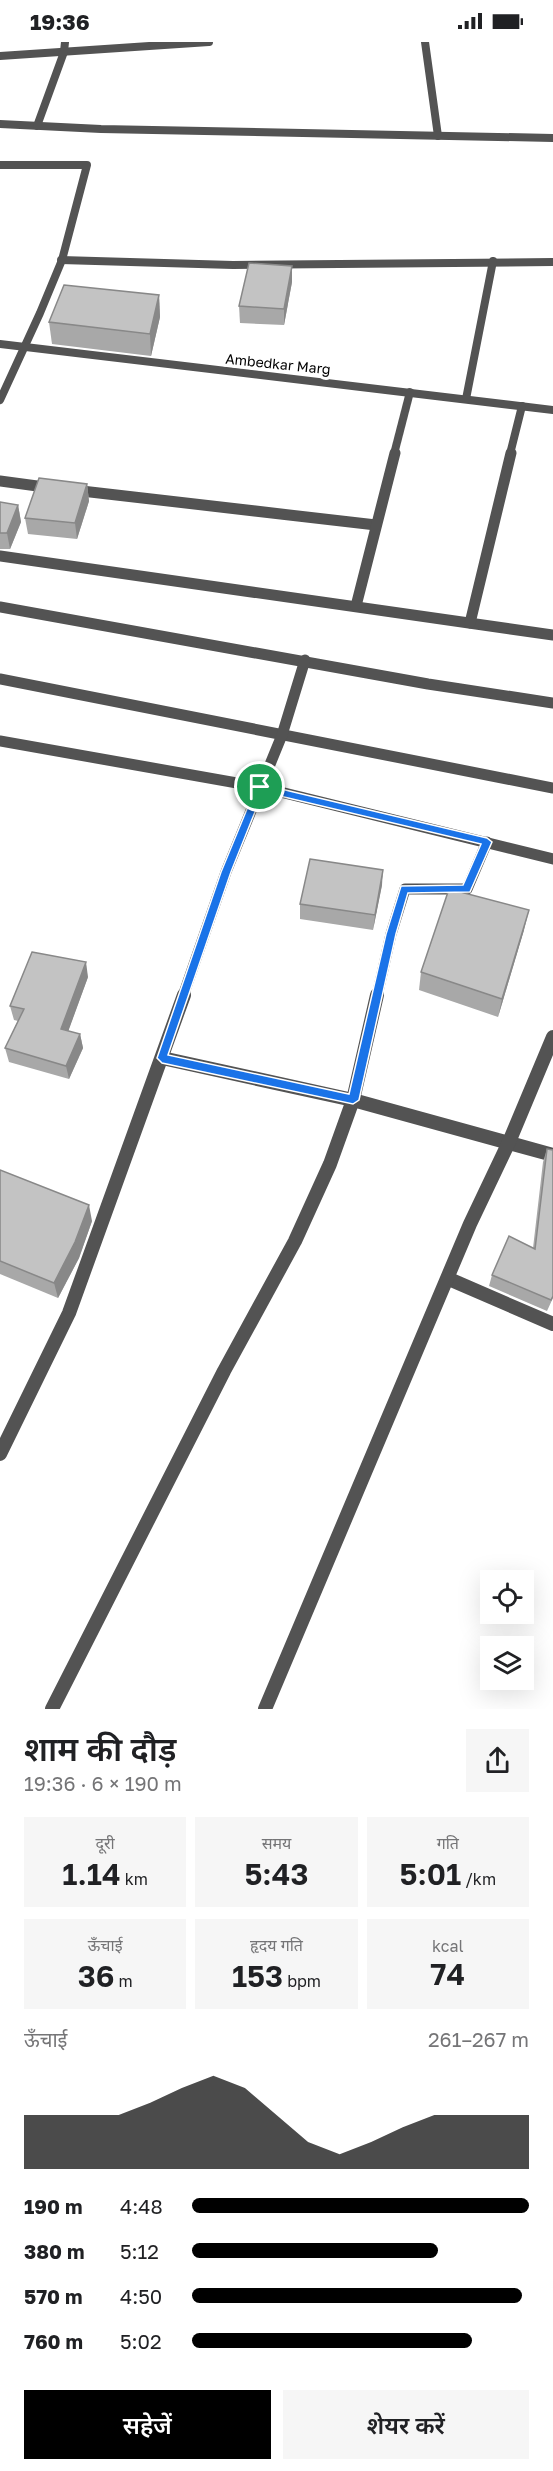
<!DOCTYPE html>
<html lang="hi">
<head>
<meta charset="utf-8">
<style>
  body { margin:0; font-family:"Golos Text","Noto Sans Devanagari",sans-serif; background:#f6f6f6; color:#202124; height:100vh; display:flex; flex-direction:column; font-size:22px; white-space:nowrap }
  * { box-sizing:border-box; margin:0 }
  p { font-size:20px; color:#757577 }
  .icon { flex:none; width:33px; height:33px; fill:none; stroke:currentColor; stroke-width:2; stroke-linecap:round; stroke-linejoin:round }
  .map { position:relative; height:1667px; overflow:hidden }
  .panel { display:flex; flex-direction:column; background:#fff; flex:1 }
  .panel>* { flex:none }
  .controls { position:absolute; left:480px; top:1528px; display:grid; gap:12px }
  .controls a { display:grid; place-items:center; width:54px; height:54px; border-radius:0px; background:#fff; box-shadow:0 6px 24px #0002; font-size:30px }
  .pin { position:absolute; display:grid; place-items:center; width:51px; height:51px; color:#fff; margin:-26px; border:3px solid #fff; border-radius:50%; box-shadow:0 2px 6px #0007 }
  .round { display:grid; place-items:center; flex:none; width:63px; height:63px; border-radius:0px; background:#f6f6f6 }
  .headline { display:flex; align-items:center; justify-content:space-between; height:102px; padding:0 24px }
  h1 { font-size:33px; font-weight:600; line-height:45px }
  .stats { display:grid; grid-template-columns:repeat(3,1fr); gap:9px; height:102px; padding:6px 24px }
  .stats div { display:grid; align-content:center; border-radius:0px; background:#f6f6f6; text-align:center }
  .stats b { font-size:30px; font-weight:600 }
  .stats small { font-size:16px; font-weight:400 }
  .stats p { font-size:16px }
  .chart { height:168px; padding:12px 24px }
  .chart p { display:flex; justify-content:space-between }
  .chart svg { width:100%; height:108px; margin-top:6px; fill:#000; opacity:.7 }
  .action { display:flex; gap:12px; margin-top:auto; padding:12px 24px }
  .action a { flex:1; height:69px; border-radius:0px; background:#000; color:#fff; font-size:24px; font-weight:600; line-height:69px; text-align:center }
  .action a+a { background:#f6f6f6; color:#202124 }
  ul { padding:0 24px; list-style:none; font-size:20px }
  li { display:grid; grid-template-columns:96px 72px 1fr; align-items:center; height:45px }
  li i { height:15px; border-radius:8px; background:#000 }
  .status { display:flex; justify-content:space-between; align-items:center; height:42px; padding:0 30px; background:#fff; direction:ltr }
  .status svg { height:16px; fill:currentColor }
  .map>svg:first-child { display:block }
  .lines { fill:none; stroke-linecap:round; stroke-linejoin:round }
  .street-far2 { stroke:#535353; stroke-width:8 }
  .street-far1 { stroke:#535353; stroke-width:11 }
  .street { stroke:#535353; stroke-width:14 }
  .wall { fill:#a8a8a8 }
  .shaded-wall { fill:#888 }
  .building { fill:#c3c3c3; stroke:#888; stroke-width:1.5 }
  .route { fill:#1a73e8; stroke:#fff; stroke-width:1.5; fill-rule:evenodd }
  .labels { text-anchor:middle; stroke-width:6; stroke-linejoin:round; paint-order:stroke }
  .far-street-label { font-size:14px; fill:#000; stroke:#fff }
</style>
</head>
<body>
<div class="status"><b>19:36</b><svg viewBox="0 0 49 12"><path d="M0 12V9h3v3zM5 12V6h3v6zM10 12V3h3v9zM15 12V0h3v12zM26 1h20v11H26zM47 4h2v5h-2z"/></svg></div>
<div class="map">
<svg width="553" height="1667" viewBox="0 0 553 1667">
  <rect width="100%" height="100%" fill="#fff"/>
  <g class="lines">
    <g class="street-far2">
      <polyline points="425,0 438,94"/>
      <polyline points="0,14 209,0"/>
      <polyline points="0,82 101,87 553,96"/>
      <polyline points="37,84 64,10 65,0"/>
      <polyline points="0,123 87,123 62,218 40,271 0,358"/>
      <polyline points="61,218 233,223 553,220"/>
      <polyline points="0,302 553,368"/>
      <polyline points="466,357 493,219"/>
      <polyline points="394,412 410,350"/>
      <polyline points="510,412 522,364"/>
    </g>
    <g class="street-far1">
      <polyline points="0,439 52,446"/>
      <polyline points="73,448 376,483"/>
      <polyline points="0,514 553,593"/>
      <polyline points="356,564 395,411"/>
      <polyline points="0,565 428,642 553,661"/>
      <polyline points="470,581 511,411"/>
      <polyline points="0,637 553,746"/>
      <polyline points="0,699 260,745 553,817"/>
      <polyline points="183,954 226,830 282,693 305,618"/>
      <polyline points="377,954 391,892 405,847 467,847 487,800"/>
    </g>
    <g class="street">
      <polyline points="162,1016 353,1058 553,1113"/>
      <polyline points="449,1237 553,1282"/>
      <polyline points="0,1412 69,1271 184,953"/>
      <polyline points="52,1667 224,1329 295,1199 330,1122 353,1058 377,953"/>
      <polyline points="265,1667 470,1182 509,1100 553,995"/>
    </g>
  </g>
  <g class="wall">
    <polygon points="292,240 284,283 240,281 239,264"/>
    <polygon points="159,253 160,275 151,314 52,302 49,280"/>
    <polygon points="87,442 89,459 77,497 28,492 25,476"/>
    <polygon points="0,460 18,463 21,480 10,507 0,507"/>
    <polygon points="382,843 373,888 300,877 300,862"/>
    <polygon points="524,888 498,975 419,948 421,930"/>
    <polygon points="88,935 68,989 80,992 83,1006 69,1037 9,1020 5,1006 18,979 14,978 10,964"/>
    <polygon points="547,1107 553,1108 553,1256 547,1269 489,1244 492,1233 533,1206 543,1120"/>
    <polygon points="0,1128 92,1179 79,1216 58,1256 0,1232"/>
  </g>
  <g class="shaded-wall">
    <polygon points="292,224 292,240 284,283 284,267"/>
    <polygon points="159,253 160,275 151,314 150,292"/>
    <polygon points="87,442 89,459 77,497 75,481"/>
    <polygon points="18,463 21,480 10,507 7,491"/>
    <polygon points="383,828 382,843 373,888 375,873"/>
    <polygon points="529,868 524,888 498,975 502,957"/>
    <polygon points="86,920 88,935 64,1001 61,987"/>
    <polygon points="80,992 83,1006 69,1037 66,1024"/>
    <polygon points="89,1163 92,1179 79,1216 58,1256 54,1241"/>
  </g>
  <g class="building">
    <polygon points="249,221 292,224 284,267 239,264"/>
    <polygon points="64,243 159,253 150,292 49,280"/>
    <polygon points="39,436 87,442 75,481 25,476"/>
    <polygon points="0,460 18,463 7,491 0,491"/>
    <polygon points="310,817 383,828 375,873 300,862"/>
    <polygon points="449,847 529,868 502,957 421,930"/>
    <polygon points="32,910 86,920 61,987 80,992 66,1024 5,1006 24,967 10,964"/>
    <polygon points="547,1107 553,1108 553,1254 551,1258 492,1233 509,1194 535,1207"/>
    <polygon points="0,1128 89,1163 75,1200 54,1241 0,1219"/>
  </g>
  <path class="route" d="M260 742 487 796 492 800 470 850 408 851 396 892 359 1058 353 1062 162 1021 157 1016 221 830 256 745ZM263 750 481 802 463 843 401 844 386 892 349 1052 168 1013 231 830Z"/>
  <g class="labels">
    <g class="far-street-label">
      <text transform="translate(278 322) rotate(6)" y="5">Ambedkar Marg</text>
    </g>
  </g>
</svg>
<div class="controls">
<a><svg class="icon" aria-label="locate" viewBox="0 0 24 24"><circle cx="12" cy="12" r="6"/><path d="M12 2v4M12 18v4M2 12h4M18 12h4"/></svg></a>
<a><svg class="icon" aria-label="layers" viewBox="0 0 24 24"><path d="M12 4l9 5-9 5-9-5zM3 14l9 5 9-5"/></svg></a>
</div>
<div class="pin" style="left:260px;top:745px;background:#1e9e55"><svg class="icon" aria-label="arrive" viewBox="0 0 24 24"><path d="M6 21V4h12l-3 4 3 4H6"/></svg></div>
</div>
<section class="panel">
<div class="headline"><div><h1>शाम की दौड़</h1><p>19:36 · 6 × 190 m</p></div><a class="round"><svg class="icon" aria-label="share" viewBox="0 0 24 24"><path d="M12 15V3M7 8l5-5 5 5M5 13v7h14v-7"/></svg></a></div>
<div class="stats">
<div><p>दूरी</p><b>1.14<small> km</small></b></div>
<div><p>समय</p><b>5:43</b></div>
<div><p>गति</p><b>5:01<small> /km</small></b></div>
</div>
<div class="stats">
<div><p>ऊँचाई</p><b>36<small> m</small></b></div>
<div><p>हृदय गति</p><b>153<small> bpm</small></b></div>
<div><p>kcal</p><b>74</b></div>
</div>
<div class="chart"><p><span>ऊँचाई</span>261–267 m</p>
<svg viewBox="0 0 160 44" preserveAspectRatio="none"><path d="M0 44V22L10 22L20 22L30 22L40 17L50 11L60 6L70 11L80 22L90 33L100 38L110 33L120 27L130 22L140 22L150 22L160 22V44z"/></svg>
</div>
<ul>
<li><b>190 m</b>4:48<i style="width:100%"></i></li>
<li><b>380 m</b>5:12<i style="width:73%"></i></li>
<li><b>570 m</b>4:50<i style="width:98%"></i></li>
<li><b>760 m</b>5:02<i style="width:83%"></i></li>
</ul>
<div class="action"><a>सहेजें</a><a>शेयर करें</a></div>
</section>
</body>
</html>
